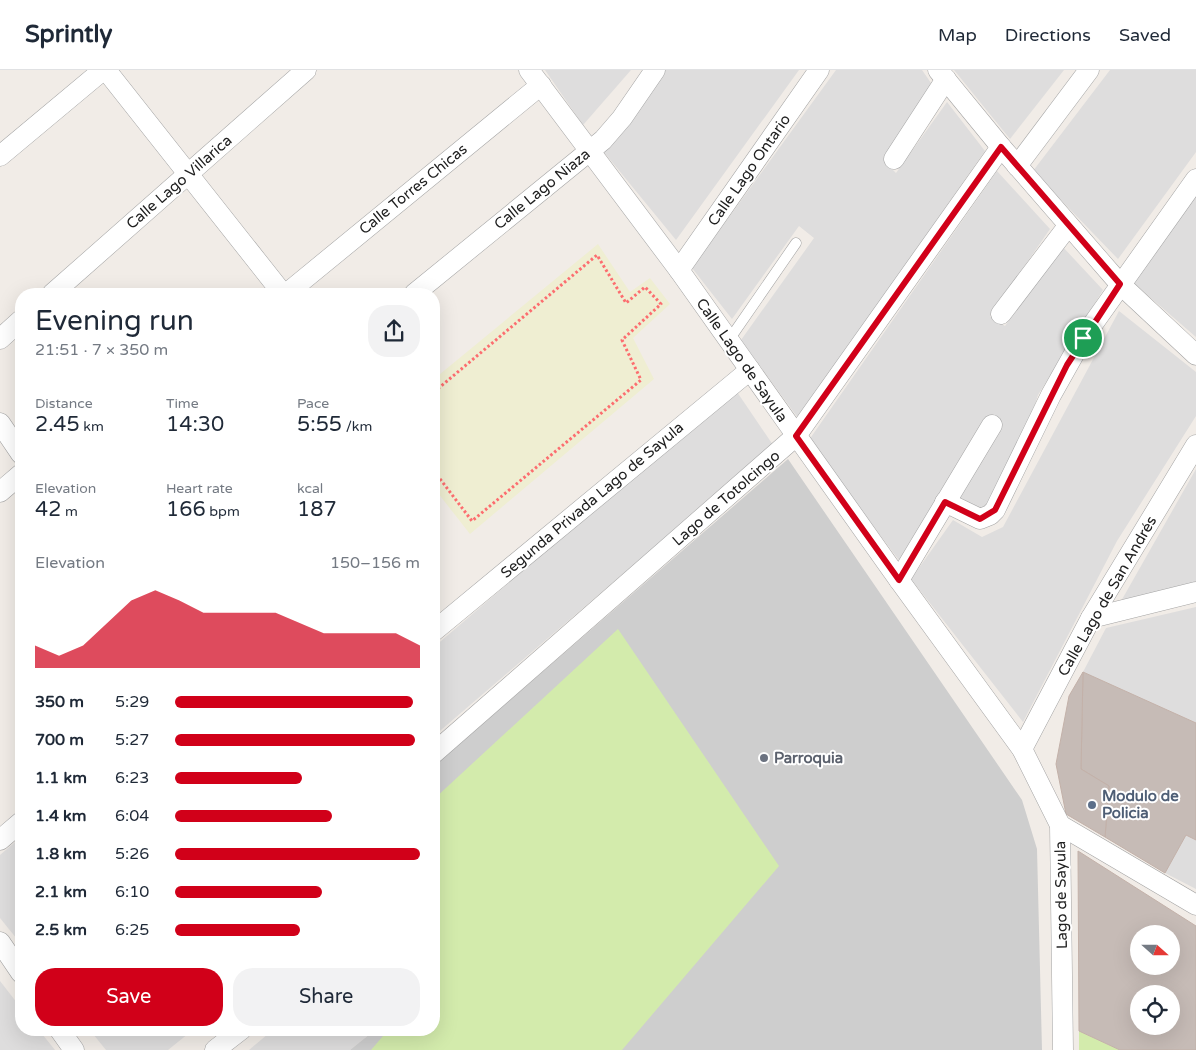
<!DOCTYPE html>
<html lang="en">
<head>
<meta charset="utf-8">
<style>
  body { margin:0; font-family:"Varela Round",sans-serif; background:#f2f2f3; color:#1f2937; height:100vh; display:flex; flex-direction:column; font-size:19px; white-space:nowrap }
  * { box-sizing:border-box; margin:0 }
  p { font-size:16px; color:#747a83 }
  .icon { flex:none; width:28px; height:28px; fill:none; stroke:currentColor; stroke-width:2; stroke-linecap:round; stroke-linejoin:round }
  .map { position:relative; flex:1; overflow:hidden }
  .sheet { position:absolute; left:15px; top:218px; width:425px; height:748px; display:flex; flex-direction:column; background:#fff; border-radius:20px; box-shadow:0 5px 20px #0002 }
  .sheet>* { flex:none }
  .needle { width:32px; rotate:111deg }
  .fabs { position:absolute; left:1130px; top:855px; display:grid; gap:10px }
  .fabs a { display:grid; place-items:center; width:50px; height:50px; border-radius:50%; background:#fff; box-shadow:0 5px 20px #0002; font-size:25px }
  .pin { position:absolute; display:grid; place-items:center; width:42px; height:42px; color:#fff; margin:-21px; border:2px solid #fff; border-radius:50%; box-shadow:0 1px 5px #0007 }
  .round { display:grid; place-items:center; flex:none; width:52px; height:52px; border-radius:20px; background:#f2f2f3 }
  .head { display:flex; align-items:center; justify-content:space-between; height:85px; padding:0 20px }
  h1 { font-size:28px; font-weight:600; line-height:38px }
  .stats { display:grid; grid-template-columns:repeat(3,1fr); gap:8px; height:85px; padding:5px 20px }
  .stats div { display:grid; align-content:center }
  .stats b { font-size:21px; font-weight:600 }
  .stats small { font-size:14px; font-weight:400 }
  .stats p { font-size:14px }
  .chart { height:140px; padding:10px 20px }
  .chart p { display:flex; justify-content:space-between }
  .chart svg { width:100%; height:90px; margin-top:5px; fill:#d10019; opacity:.7 }
  .cta { display:flex; gap:10px; margin-top:auto; padding:10px 20px }
  .cta a { flex:1; height:58px; border-radius:20px; background:#d10019; color:#fff; font-size:20px; font-weight:600; line-height:58px; text-align:center }
  .cta a+a { background:#f2f2f3; color:#1f2937 }
  ul { padding:0 20px; list-style:none; font-size:16px }
  li { display:grid; grid-template-columns:80px 60px 1fr; align-items:center; height:38px }
  li i { height:12px; border-radius:6px; background:#d10019 }
  header { display:flex; align-items:center; gap:30px; box-sizing:border-box; height:70px; padding:0 25px; background:#fff; border-bottom:1px solid #e0e1e3 }
  header strong { font-size:24px }
  nav { display:flex; gap:28px; margin-inline-start:auto; font-size:18px }
  .map>svg:first-child { display:block }
  .residential { fill:#dedddd }
  .religious { fill:#cecece }
  .farmland { fill:#efeed2 }
  .grass { fill:#d3ebac }
  .building { fill:#c6bbb6; stroke:#c3b1a9; fill-rule:evenodd }
  .lines { fill:none; stroke-linecap:round; stroke-linejoin:round }
  .service-casing { stroke:#a4a4a4; stroke-width:11 }
  .minor-casing { stroke:#a4a4a4; stroke-width:21 }
  .path { stroke:#fc6d6f; stroke-width:3; stroke-dasharray:2.5 2.5; stroke-linecap:butt }
  .service { stroke:#fff; stroke-width:10 }
  .minor { stroke:#fff; stroke-width:20 }
  .route-casing { stroke:#fff; stroke-width:10 }
  .route { stroke:#d10019; stroke-width:6 }
  .worship-dot { fill:#6b7280; stroke:#fff; stroke-width:2 }
  .service-dot { fill:#5c6f8a; stroke:#fff; stroke-width:2 }
  .labels { text-anchor:middle; stroke-width:4; stroke-linejoin:round; paint-order:stroke }
  .street-label { font-size:15px; fill:#202020; stroke:#fff }
  .worship-label { font-size:15px; font-weight:bold; fill:#5b616d; stroke:#fff; text-anchor:start }
  .service-label { font-size:15px; font-weight:bold; fill:#4e5e75; stroke:#fff; text-anchor:start }
</style>
</head>
<body>
<header>
<strong>Sprintly</strong>
<nav><a>Map</a><a>Directions</a><a>Saved</a></nav>
</header>
<div class="map">
<svg width="1196" height="980" viewBox="0 0 1196 980">
  <rect width="100%" height="100%" fill="#f1ece7"/>
  <g class="residential">
    <polygon points="545,0 631,0 583,55"/>
    <polygon points="665,0 799,0 676,170 603,81 620,66"/>
    <polygon points="836,0 922,0 931,13 884,91 896,103 947,32 985,81 798,348 741,270 814,168 799,156 732,249 692,198"/>
    <polygon points="954,0 1064,0 1010,69"/>
    <polygon points="1110,0 1196,0 1196,82 1118,189 1033,101"/>
    <polygon points="997,101 1050,159 990,246 1005,256 1062,176 1103,220 1038,325 1026,363 989,438 980,444 952,430 1001,355 988,346 901,493 809,370"/>
    <polygon points="1196,122 1196,267 1130,210"/>
    <polygon points="1119,241 1196,302 1196,346 1117,471 1023,652 911,509 953,450 982,467 1003,457"/>
    <polygon points="735,319 773,375 434,666 434,577"/>
    <polygon points="1196,399 1196,513 1120,533"/>
    <polygon points="1196,537 1196,653 1083,602 1106,558"/>
    <polygon points="1186,765 1196,770 1196,819 1165,803"/>
    <polygon points="21,767 21,874 0,848 0,785"/>
    <polygon points="0,911 21,938 21,959 38,959 55,980 0,980"/>
    <polygon points="89,959 194,959 168,980 106,980"/>
    <polygon points="274,959 376,959 350,980 249,980"/>
  </g>
  <polygon class="religious" points="788,389 1022,730 1037,779 1042,980 350,980 376,959 434,959 434,696"/>
  <polygon class="farmland" points="598,174 630,222 650,208 670,234 633,268 654,309 470,464 434,418 434,309"/>
  <g class="grass">
    <polygon points="618,559 779,796 622,980 371,980 389,959 434,959 434,729"/>
    <polygon points="1079,961 1120,980 1079,980"/>
  </g>
  <g class="building">
    <polygon points="1083,602 1196,653 1196,770 1186,765 1165,803 1105,767 1109,716 1081,699"/>
    <polygon points="1083,602 1081,699 1109,716 1105,767 1066,744 1056,694 1069,626"/>
    <path d="M1078 781 1196 856V980H1120L1079 961ZM1139 864H1171V896H1139ZM1139 924H1171V956H1139Z"/>
  </g>
  <g class="lines">
    <g class="service-casing">
      <polyline id="service" points="729,270 796,173"/>
    </g>
    <g class="minor-casing">
      <g id="minor">
        <polyline points="106,0 283,224"/>
        <polyline points="529,0 679,200 899,510 1022,679 1060,755 1063,980"/>
        <polyline points="938,0 1001,77 1120,214 1196,285"/>
        <polyline points="0,86 103,0"/>
        <polyline points="894,89 946,9"/>
        <polyline points="1017,96 1089,0"/>
        <polyline points="679,200 819,0"/>
        <polyline points="52,224 306,0"/>
        <polyline points="286,224 541,15"/>
        <polyline points="414,224 603,70 622,48 655,0"/>
        <polyline points="1001,244 1068,156"/>
        <polyline points="0,269 21,250"/>
        <polyline points="0,353 21,384"/>
        <polyline points="0,422 21,404"/>
        <polyline points="945,432 980,449 990,445 995,440 1051,325 1083,268 1196,109"/>
        <polyline points="899,510 992,355"/>
        <polyline points="1091,548 1196,522"/>
        <polyline points="434,561 750,300"/>
        <polyline points="1022,679 1091,548 1196,375"/>
        <polyline points="434,683 796,366 1001,77"/>
        <polyline points="1060,755 1196,835"/>
        <polyline points="0,770 21,752"/>
        <polyline points="0,872 21,903"/>
        <polyline points="59,959 74,980"/>
        <polyline points="215,980 242,959"/>
      </g>
    </g>
    <polyline class="path" points="434,322 597,185 626,233 645,217 661,234 622,270 641,310 472,451 434,401"/>
    <use href="#service" class="service"/>
    <use href="#minor" class="minor"/>
  </g>
  <g class="lines">
    <g class="route-casing">
      <polygon id="route" points="1001,77 1120,214 1067,295 995,440 980,449 945,432 899,510 796,366"/>
    </g>
    <use href="#route" class="route"/>
  </g>
  <circle class="worship-dot" cx="764" cy="688" r="5"/>
  <circle class="service-dot" cx="1092" cy="735" r="5"/>
  <g class="labels">
    <g class="street-label">
      <text transform="translate(749 100) rotate(-55)" y="5">Calle Lago Ontario</text>
      <text transform="translate(179 112) rotate(-41)" y="5">Calle Lago Villarica</text>
      <text transform="translate(413 119) rotate(-39)" y="5">Calle Torres Chicas</text>
      <text transform="translate(542 119) rotate(-39)" y="5">Calle Lago Niaza</text>
      <text transform="translate(742 290) rotate(55)" y="5">Calle Lago de Sayula</text>
      <text transform="translate(726 428) rotate(-41)" y="5">Lago de Totolcingo</text>
      <text transform="translate(592 430) rotate(-40)" y="5">Segunda Privada Lago de Sayula</text>
      <text transform="translate(1107 526) rotate(-60)" y="5">Calle Lago de San Andrés</text>
      <text transform="translate(1061 825) rotate(-91)" y="5">Lago de Sayula</text>
    </g>
    <g class="worship-label">
      <text x="774" y="693">Parroquia</text>
    </g>
    <g class="service-label">
      <text x="1102" y="731">Modulo de<tspan x="1102" dy="17">Policia</tspan></text>
    </g>
  </g>
</svg>
<div class="fabs">
<a><svg class="needle" viewBox="-14 -14 28 28"><path d="M0-13l5 13h-10z" fill="#e53935"/><path d="M0 13l5-13h-10z" fill="#747a83"/></svg></a>
<a><svg class="icon" aria-label="locate" viewBox="0 0 24 24"><circle cx="12" cy="12" r="6"/><path d="M12 2v4M12 18v4M2 12h4M18 12h4"/></svg></a>
</div>
<div class="pin" style="left:1083px;top:268px;background:#1e9e55"><svg class="icon" aria-label="arrive" viewBox="0 0 24 24"><path d="M6 21V4h12l-3 4 3 4H6"/></svg></div>
<section class="sheet">
<div class="head"><div><h1>Evening run</h1><p>21:51 · 7 × 350 m</p></div><a class="round"><svg class="icon" aria-label="share" viewBox="0 0 24 24"><path d="M12 15V3M7 8l5-5 5 5M5 13v7h14v-7"/></svg></a></div>
<div class="stats">
<div><p>Distance</p><b>2.45<small> km</small></b></div>
<div><p>Time</p><b>14:30</b></div>
<div><p>Pace</p><b>5:55<small> /km</small></b></div>
</div>
<div class="stats">
<div><p>Elevation</p><b>42<small> m</small></b></div>
<div><p>Heart rate</p><b>166<small> bpm</small></b></div>
<div><p>kcal</p><b>187</b></div>
</div>
<div class="chart"><p><span>Elevation</span>150–156 m</p>
<svg viewBox="0 0 160 44" preserveAspectRatio="none"><path d="M0 44V33L10 38L20 33L30 22L40 11L50 6L60 11L70 17L80 17L90 17L100 17L110 22L120 27L130 27L140 27L150 27L160 33V44z"/></svg>
</div>
<ul>
<li><b>350 m</b>5:29<i style="width:97%"></i></li>
<li><b>700 m</b>5:27<i style="width:98%"></i></li>
<li><b>1.1 km</b>6:23<i style="width:52%"></i></li>
<li><b>1.4 km</b>6:04<i style="width:64%"></i></li>
<li><b>1.8 km</b>5:26<i style="width:100%"></i></li>
<li><b>2.1 km</b>6:10<i style="width:60%"></i></li>
<li><b>2.5 km</b>6:25<i style="width:51%"></i></li>
</ul>
<div class="cta"><a>Save</a><a>Share</a></div>
</section>
</div>
</body>
</html>
